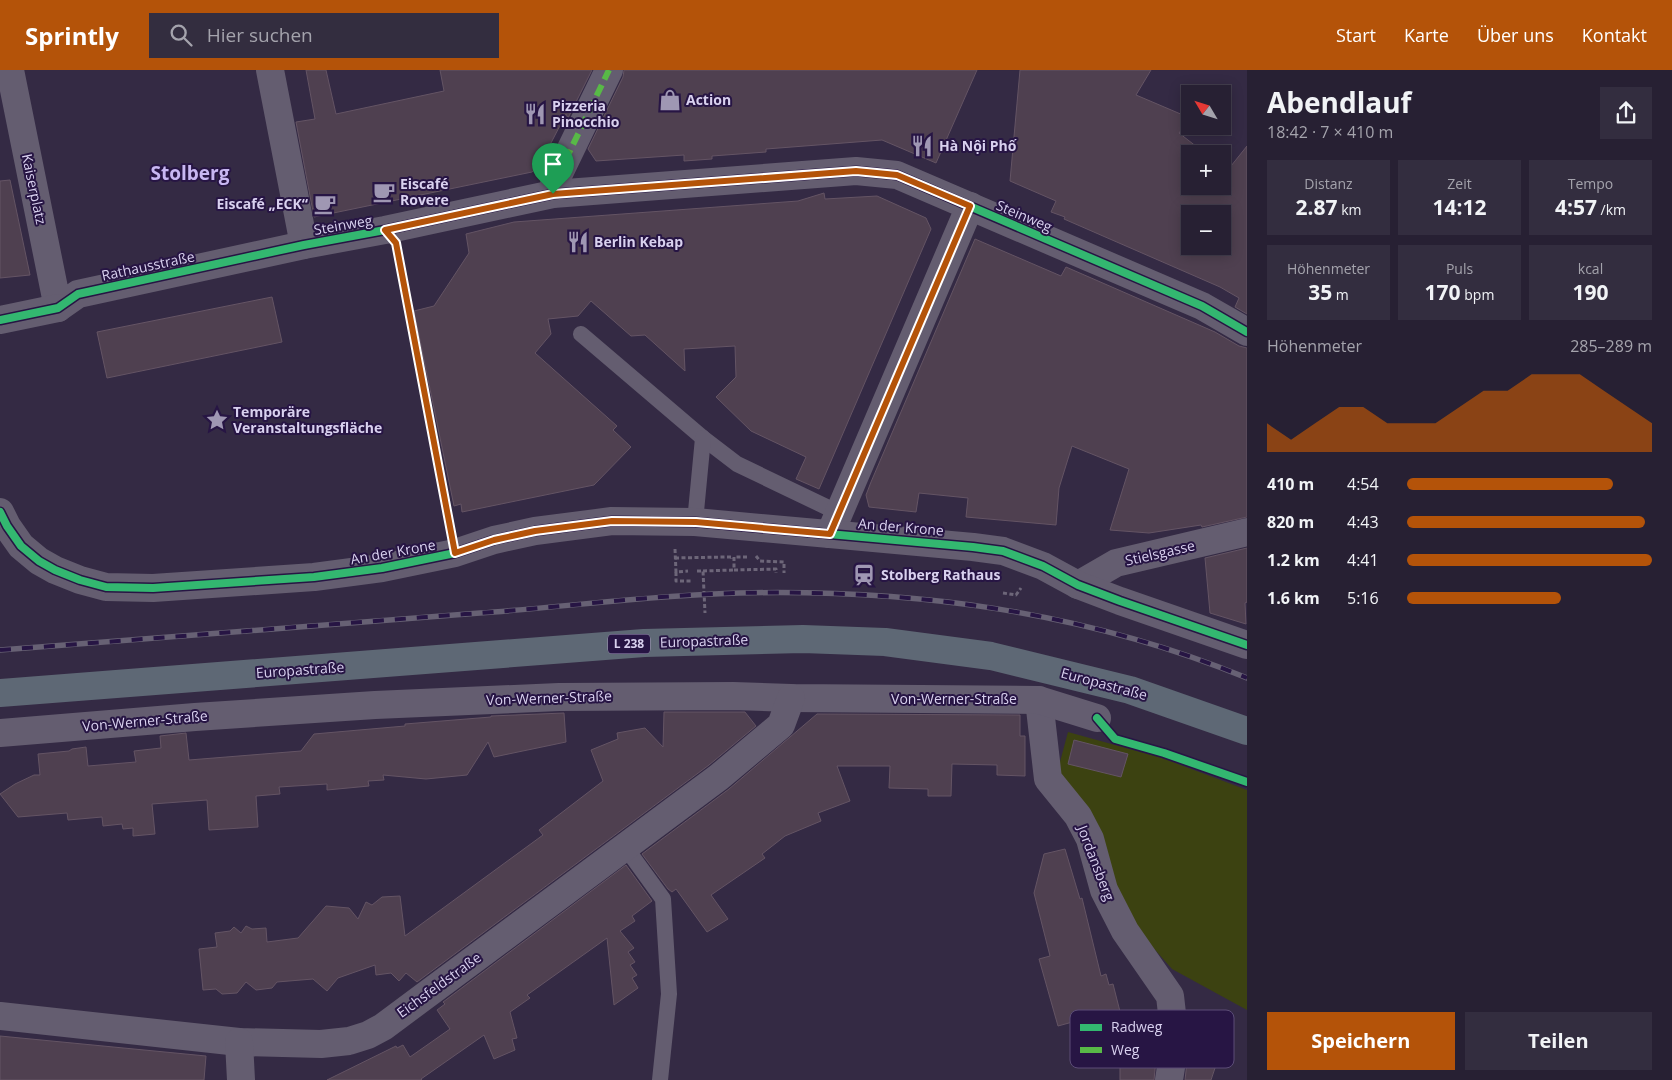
<!DOCTYPE html>
<html lang="de">
<head>
<meta charset="utf-8">
<style>
  body { margin:0; font-family:"Open Sans",sans-serif; background:#332d3f; color:#f1f3f6; height:100vh; display:flex; flex-direction:column; font-size:19px; white-space:nowrap }
  * { box-sizing:border-box; margin:0 }
  p { font-size:16px; color:#a4a3ac }
  .icon { flex:none; width:28px; height:28px; fill:none; stroke:currentColor; stroke-width:2; stroke-linecap:round; stroke-linejoin:round }
  .map { position:relative; flex:1; overflow:hidden }
  .side { display:flex; flex-direction:column; background:#272033; width:425px }
  .side>* { flex:none }
  .needle { width:32px; rotate:308deg }
  .buttons { position:absolute; left:1181px; top:15px; display:grid; gap:10px }
  .buttons a { display:grid; place-items:center; width:50px; height:50px; border-radius:0px; background:#272033; box-shadow:0 2px 12px #0003,0 0 0 1px #433e4e; font-size:25px }
  .pin { position:absolute; display:grid; place-items:center; width:42px; height:42px; color:#fff; margin:-51px -21px; border-radius:50% 50% 50% 0; rotate:-45deg; box-shadow:0 0 5px #0007 }
  .pin .icon { rotate:45deg }
  .round { display:grid; place-items:center; flex:none; width:52px; height:52px; border-radius:0px; background:#332d3f }
  .overview { display:flex; align-items:center; justify-content:space-between; height:85px; padding:0 20px }
  h1 { font-size:28px; font-weight:700; line-height:38px }
  .stats { display:grid; grid-template-columns:repeat(3,1fr); gap:8px; height:85px; padding:5px 20px }
  .stats div { display:grid; align-content:center; border-radius:0px; background:#332d3f; text-align:center }
  .stats b { font-size:21px; font-weight:700 }
  .stats small { font-size:14px; font-weight:400 }
  .stats p { font-size:14px }
  .chart { height:140px; padding:10px 20px }
  .chart p { display:flex; justify-content:space-between }
  .chart svg { width:100%; height:90px; margin-top:5px; fill:#b45309; opacity:.7 }
  .cta { display:flex; gap:10px; margin-top:auto; padding:10px 20px }
  .cta a { flex:1; height:58px; border-radius:0px; background:#b45309; color:#fff; font-size:20px; font-weight:700; line-height:58px; text-align:center }
  .cta a+a { background:#332d3f; color:#f1f3f6 }
  ul { padding:0 20px; list-style:none; font-size:16px }
  li { display:grid; grid-template-columns:80px 60px 1fr; align-items:center; height:38px }
  li i { height:12px; border-radius:6px; background:#b45309 }
  header { display:flex; align-items:center; gap:30px; box-sizing:border-box; height:70px; padding:0 25px; background:#b45309; color:#fff }
  header strong { font-size:24px }
  nav { display:flex; gap:28px; margin-inline-start:auto; font-size:18px }
  .search { width:350px; height:45px; background:#332d3f; display:flex; align-items:center; gap:12px; box-sizing:border-box; padding:0 18px; border-radius:0px; color:#a4a3ac; font-size:19px }
  main { display:flex; flex:1; min-height:0 }
  .map>svg:first-child { display:block }
  .green { fill:#3c4211 }
  .building { fill:#4f4050; stroke:#645464; fill-rule:evenodd }
  .lines { fill:none; stroke-linecap:round; stroke-linejoin:round }
  .path { stroke:#6d6679; stroke-width:3; stroke-dasharray:4 2.5; stroke-linecap:butt }
  .lane { stroke:#645d70; stroke-width:16 }
  .street { stroke:#645d70; stroke-width:28 }
  .secondary { stroke:#645d70; stroke-width:28 }
  .primary { stroke:#5e6875; stroke-width:28 }
  .rail-casing { stroke:#676174; stroke-width:5.5 }
  .rail { stroke:#271544; stroke-width:4; stroke-dasharray:11; stroke-linecap:butt }
  .quiet { stroke:#58b947; stroke-width:6; stroke-dasharray:12 6; stroke-linecap:butt }
  .cycleway-casing { stroke:#271544; stroke-width:11 }
  .cycleway { stroke:#33b770; stroke-width:8 }
  .route-casing { stroke:#fff; stroke-width:10 }
  .route { stroke:#b45309; stroke-width:6 }
  .labels { text-anchor:middle; stroke-width:4; stroke-linejoin:round; paint-order:stroke }
  .shield { fill:#271544; stroke:#a499bc; stroke-width:1 }
  .shield-label { font-size:12px; font-weight:bold; fill:#d9d1ef }
  .poi-label { font-size:14px; font-weight:bold; fill:#d9d1ef; stroke:#271544; text-anchor:start }
  .street-label { font-size:14px; fill:#d9d1ef; stroke:#271544 }
  .district-label { font-size:19px; font-weight:bold; fill:#c8b7f2; stroke:#271544 }
  .key { fill:#271544; stroke:#5c4d77; stroke-width:1 }
  .key-label { font-size:14px; fill:#d9d1ef }
</style>
</head>
<body>
<header>
<strong>Sprintly</strong>
<div class="search"><svg class="icon" aria-label="search" viewBox="0 0 24 24"><circle cx="10" cy="10" r="6"/><path d="M15 15l6 6"/></svg>Hier suchen</div>
<nav><a>Start</a><a>Karte</a><a>Über uns</a><a>Kontakt</a></nav>
</header>
<main>
<div class="map">
<svg width="1247" height="1010" viewBox="0 0 1247 1010">
  <rect width="100%" height="100%" fill="#342a44"/>
  <polygon class="green" points="1068,662 1162,688 1247,720 1247,940 1172,899 1134,856 1057,703"/>
  <g class="building">
    <polygon points="306,0 326,0 336,44 444,21 440,0 592,0 568,48 566,44 539,96 532,102 314,147 296,52 315,49"/>
    <polygon points="624,0 977,0 936,93 882,70 766,79 766,82 712,86 712,89 684,91 684,85 596,91 588,79 623,7"/>
    <path d="M1020 0H1151L1136 25 1190 48 1179 63 1206 84H1190V116H1222V97L1227 101 1247 76V244L1235 237 1239 228 1220 217 1064 149 1065 147 1051 142 1056 131 1010 111ZM1190 144H1222V176H1190Z"/>
    <polygon points="10,110 30,205 0,208 0,111"/>
    <polygon points="824,123 825,129 877,126 926,148 931,159 819,419 796,409 806,387 751,361 716,327 736,307 735,276 684,279 685,301 645,265 631,266 591,231 578,246 548,249 551,264 535,283 617,356 613,360 631,377 594,415 462,442 461,434 454,436 414,241 434,236 469,183 466,164 514,152 798,131"/>
    <polygon points="975,169 1061,206 1066,197 1215,262 1239,276 1247,278 1247,447 1202,457 1201,455 1149,463 1110,460 1129,399 1072,376 1059,418 1056,455 966,447 968,428 919,423 916,442 869,437 866,425 871,412"/>
    <polygon points="272,227 282,272 107,308 97,262"/>
    <polygon points="1247,478 1247,532 1245,533 1246,554 1210,543 1205,488"/>
    <polygon points="664,642 745,642 756,656 709,695 417,912 406,903 399,911 391,903 376,905 375,895 338,908 327,921 313,909 277,912 272,918 256,920 246,912 237,923 222,924 216,919 203,920 199,879 217,877 215,863 230,861 234,857 241,863 246,856 252,859 266,858 267,872 298,868 326,836 349,838 358,849 366,832 372,835 382,827 400,826 405,866 543,765 539,760 603,711 591,680 618,669 617,663 645,658 663,677"/>
    <polygon points="564,643 566,672 494,687 488,672 467,705 426,709 383,705 384,710 368,711 369,716 327,720 327,714 279,717 280,724 256,726 258,757 209,760 207,730 152,734 155,764 133,766 133,758 123,759 122,754 103,756 102,747 68,750 67,743 18,747 0,724 15,714 34,705 40,705 38,684 69,681 72,679 86,677 88,696 136,692 134,681 161,678 160,666 186,663 189,690 301,681 314,664 405,656 405,654 491,647 491,646"/>
    <polygon points="817,644 1020,645 1020,666 1025,666 1025,706 997,705 997,695 952,694 951,726 928,726 928,719 889,718 890,696 837,696 850,731 818,743 821,751 785,766 762,784 765,788 711,825 728,849 707,862 676,819 672,822 668,819 642,784 729,719"/>
    <polygon points="1074,670 1128,684 1121,707 1068,694"/>
    <polygon points="1065,779 1080,829 1082,828 1101,906 1106,904 1109,915 1113,914 1129,977 1157,979 1154,1010 1120,1010 1120,990 1087,989 1087,948 1058,956 1039,889 1050,886 1034,823 1044,784"/>
    <polygon points="626,795 652,831 632,846 635,851 620,861 634,878 628,882 635,892 630,895 637,905 632,908 638,918 614,935 607,868 527,925 530,928 510,942 517,968 512,969 515,980 494,989 484,965 421,1009 422,1010 327,1010 396,976 397,978 403,975 410,987 450,959 437,940 445,934 443,932"/>
    <polygon points="0,966 206,986 204,1010 0,1010"/>
    <polygon points="1188,983 1217,992 1211,1010 1185,1010"/>
  </g>
  <g class="lines">
    <g class="path">
      <polyline points="398,184 450,455"/>
      <polyline points="675,479 676,502 688,501"/>
      <polyline points="756,486 760,491 784,492 784,503"/>
      <polyline points="747,487 734,487 734,500 776,499 776,503"/>
      <polyline points="675,488 725,487 732,487 732,489"/>
      <polyline points="697,501 703,501 705,543"/>
      <polyline points="703,501 733,500 732,498"/>
      <polyline points="676,502 676,511 692,511"/>
      <polyline points="1003,523 1016,525 1021,518"/>
    </g>
    <g class="lane">
      <polyline points="581,264 703,368 737,394 839,443"/>
      <polyline points="695,452 703,368"/>
      <polyline points="626,778 663,829 669,924 660,1010"/>
    </g>
    <g class="street">
      <polyline points="10,0 58,238 78,224 304,175 385,160 553,124 856,101 897,105 1202,236 1247,262"/>
      <polyline points="270,0 304,175"/>
      <polyline points="553,124 554,114 609,0"/>
      <polyline points="830,464 970,136"/>
      <polyline points="1078,515 1116,493 1247,462"/>
      <polyline points="1039,630 1048,709 1078,746 1090,769 1104,820 1125,861 1170,926 1174,961 1172,991 1169,1010"/>
      <polyline points="0,663 195,647 375,635 559,627 733,626 791,628 1039,630 1097,648"/>
      <polyline points="0,946 239,972 321,974 349,971 368,965 383,957 719,707 781,655 791,628"/>
      <polyline points="239,972 241,1010"/>
    </g>
    <g class="secondary">
      <polyline points="0,250 58,238"/>
      <polyline points="0,442 7,456 21,476 39,491 55,500 80,510 106,517 153,518 314,507 382,498 455,483 494,470 535,461 612,451 695,452 973,477 1003,481 1043,496 1078,515 1120,531 1247,575"/>
    </g>
    <polyline class="primary" points="0,623 644,573 803,569 885,572 991,586 1130,620 1247,661"/>
    <g class="rail-casing">
      <path id="rail" d="M0 580C160 568 320 555 480 543 566 537 652 525 739 523 914 519 1084 541 1247 608"/>
    </g>
    <use href="#rail" class="rail"/>
    <polyline class="quiet" points="553,124 554,114 609,0"/>
    <g class="cycleway-casing">
      <g id="cycleway">
        <polyline points="0,250 58,238 78,224 304,175 385,160 553,124 856,101 897,105 1202,236 1247,262"/>
        <polyline points="0,442 7,456 21,476 39,491 55,500 80,510 106,517 153,518 314,507 382,498 455,483 494,470 535,461 612,451 695,452 973,477 1003,481 1043,496 1078,515 1120,531 1247,575"/>
        <polyline points="1097,648 1115,669 1164,683 1247,712"/>
      </g>
    </g>
    <use href="#cycleway" class="cycleway"/>
  </g>
  <g class="lines">
    <g class="route-casing">
      <polygon id="route" points="856,101 897,105 970,136 830,464 696,452 612,451 535,461 494,470 455,483 396,173 385,160 553,124"/>
    </g>
    <use href="#route" class="route"/>
  </g>
  <defs>
    <g id="shop-bare" transform="scale(1.725)"><path d="M-5-2.5h2.3a2.7 3.5 0 0 1 5.4 0H5L5.5 6h-11ZM-1.5-2.5h3a1.5 2.3 0 0 0-3 0Z" fill="#9f97b3" stroke="#271544" stroke-width="2.5" paint-order="stroke"/></g>
    <g id="restaurant-bare" transform="scale(1.725)"><path d="M-5-6h1v4h1v-4h1v4h1v-4h1v5L-1.5 .5V6h-2V.5L-5-1ZM5-6V6H3V1.5H1.5Q1.5-4 5-6Z" fill="#9f97b3" stroke="#271544" stroke-width="2.5" paint-order="stroke"/></g>
    <g id="cafe-bare" transform="scale(1.725)"><path d="M-5.5-4.5H6V0H3Q3 3.5 0 3.5H-2.5Q-5.5 3.5-5.5 0ZM3-3.2v2h1.7v-2ZM-6 4.5H4V6H-6Z" fill="#9f97b3" stroke="#271544" stroke-width="2.5" paint-order="stroke"/></g>
    <g id="sight-bare" transform="scale(1.725)"><path d="M0-6L1.8-2.2L6-1.7L2.9 1.2L3.7 5.4L0 3.3L-3.7 5.4L-2.9 1.2L-6-1.7L-1.8-2.2Z" fill="#9f97b3" stroke="#271544" stroke-width="2.5" paint-order="stroke"/></g>
    <g id="station-bare" transform="scale(1.725)"><path d="M-3-6H3Q5-6 5-4V2Q5 4 3 4L4.5 6H3L1.5 4h-3L-3 6H-4.5L-3 4Q-5 4-5 2V-4Q-5-6-3-6ZM-3.5-4v3h7v-3ZM-3.5 1v1.5H-2V1ZM2 1v1.5H3.5V1Z" fill="#9f97b3" stroke="#271544" stroke-width="2.5" paint-order="stroke"/></g>
  </defs>
  <g fill-rule="evenodd">
    <use href="#shop-bare" x="670" y="30"/>
    <use href="#restaurant-bare" x="535" y="44"/>
    <use href="#restaurant-bare" x="922" y="76"/>
    <use href="#cafe-bare" x="384" y="122"/>
    <use href="#cafe-bare" x="325" y="134"/>
    <use href="#restaurant-bare" x="578" y="172"/>
    <use href="#sight-bare" x="217" y="350"/>
    <use href="#station-bare" x="864" y="505"/>
  </g>
  <g class="labels">
    <rect class="shield" x="608" y="564.5" width="42" height="19" rx="4"/>
    <g class="shield-label">
      <text x="629" y="578">L 238</text>
    </g>
    <g class="poi-label">
      <text x="686" y="35">Action</text>
      <text x="552" y="41">Pizzeria<tspan x="552" dy="16">Pinocchio</tspan></text>
      <text x="939" y="81">Hà Nội Phố</text>
      <text x="400" y="119">Eiscafé<tspan x="400" dy="16">Rovere</tspan></text>
      <text x="308" y="139" text-anchor="end">Eiscafé „ECK“</text>
      <text x="594" y="177">Berlin Kebap</text>
      <text x="233" y="347">Temporäre<tspan x="233" dy="16">Veranstaltungsfläche</tspan></text>
      <text x="881" y="510">Stolberg Rathaus</text>
    </g>
    <g class="street-label">
      <text transform="translate(34 119) rotate(78)" y="5">Kaiserplatz</text>
      <text transform="translate(1024 146) rotate(23)" y="5">Steinweg</text>
      <text transform="translate(343 155) rotate(-10)" y="5">Steinweg</text>
      <text transform="translate(148 196) rotate(-12)" y="5">Rathausstraße</text>
      <text transform="translate(901 457) rotate(5)" y="5">An der Krone</text>
      <text transform="translate(393 482) rotate(-10)" y="5">An der Krone</text>
      <text transform="translate(1160 483) rotate(-13)" y="5">Stielsgasse</text>
      <text transform="translate(704 571) rotate(-2)" y="5">Europastraße</text>
      <text transform="translate(300 600) rotate(-4)" y="5">Europastraße</text>
      <text transform="translate(1104 614) rotate(15)" y="5">Europastraße</text>
      <text transform="translate(549 628) rotate(-2)" y="5">Von-Werner-Straße</text>
      <text x="954" y="634">Von-Werner-Straße</text>
      <text transform="translate(145 651) rotate(-5)" y="5">Von-Werner-Straße</text>
      <text transform="translate(1096 793) rotate(69)" y="5">Jordansberg</text>
      <text transform="translate(439 915) rotate(-36)" y="5">Eichsfeldstraße</text>
    </g>
    <g class="district-label">
      <text x="190" y="110">Stolberg</text>
    </g>
  </g>
  <rect x="1070" y="940" width="164" height="58" rx="8" class="key"/>
  <rect x="1080" y="954" width="22" height="7" fill="#33b770"/>
  <rect x="1080" y="977" width="22" height="6" fill="#58b947"/>
  <g class="key-label">
    <text x="1111" y="962">Radweg</text>
    <text x="1111" y="985">Weg</text>
  </g>
</svg>
<div class="buttons">
<a><svg class="needle" viewBox="-14 -14 28 28"><path d="M0-13l5 13h-10z" fill="#e53935"/><path d="M0 13l5-13h-10z" fill="#a4a3ac"/></svg></a>
<a>+</a>
<a>−</a>
</div>
<div class="pin" style="left:553px;top:124px;background:#1e9e55"><svg class="icon" aria-label="arrive" viewBox="0 0 24 24"><path d="M6 21V4h12l-3 4 3 4H6"/></svg></div>
</div>
<section class="side">
<div class="overview"><div><h1>Abendlauf</h1><p>18:42 · 7 × 410 m</p></div><a class="round"><svg class="icon" aria-label="share" viewBox="0 0 24 24"><path d="M12 15V3M7 8l5-5 5 5M5 13v7h14v-7"/></svg></a></div>
<div class="stats">
<div><p>Distanz</p><b>2.87<small> km</small></b></div>
<div><p>Zeit</p><b>14:12</b></div>
<div><p>Tempo</p><b>4:57<small> /km</small></b></div>
</div>
<div class="stats">
<div><p>Höhenmeter</p><b>35<small> m</small></b></div>
<div><p>Puls</p><b>170<small> bpm</small></b></div>
<div><p>kcal</p><b>190</b></div>
</div>
<div class="chart"><p><span>Höhenmeter</span>285–289 m</p>
<svg viewBox="0 0 160 44" preserveAspectRatio="none"><path d="M0 44V30L10 38L20 30L30 22L40 22L50 30L60 30L70 30L80 22L90 14L100 14L110 6L120 6L130 6L140 14L150 22L160 30V44z"/></svg>
</div>
<ul>
<li><b>410 m</b>4:54<i style="width:84%"></i></li>
<li><b>820 m</b>4:43<i style="width:97%"></i></li>
<li><b>1.2 km</b>4:41<i style="width:100%"></i></li>
<li><b>1.6 km</b>5:16<i style="width:63%"></i></li>
</ul>
<div class="cta"><a>Speichern</a><a>Teilen</a></div>
</section>
</main>
</body>
</html>
